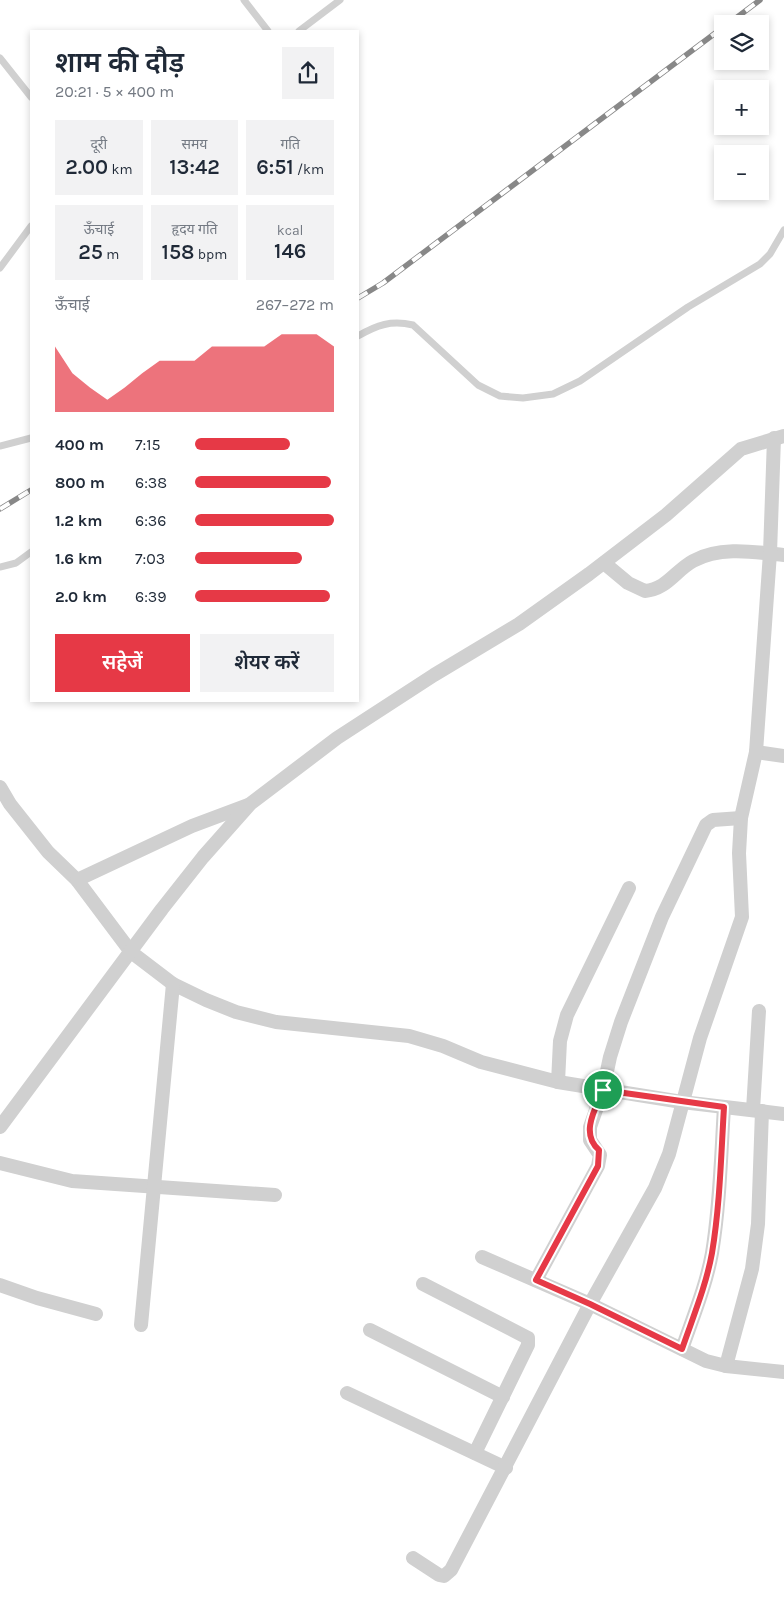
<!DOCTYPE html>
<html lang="hi">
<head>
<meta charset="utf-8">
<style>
  body { margin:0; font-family:Karla,"Noto Sans Devanagari",sans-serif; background:#f2f2f3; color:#1f2937; height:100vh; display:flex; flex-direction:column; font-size:19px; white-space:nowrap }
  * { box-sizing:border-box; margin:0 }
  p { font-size:16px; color:#747a83 }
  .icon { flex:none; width:28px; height:28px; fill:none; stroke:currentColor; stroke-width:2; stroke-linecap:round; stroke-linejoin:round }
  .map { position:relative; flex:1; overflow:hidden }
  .details { position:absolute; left:30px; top:30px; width:329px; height:672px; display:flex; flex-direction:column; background:#fff; border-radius:0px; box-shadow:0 2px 8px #0003 }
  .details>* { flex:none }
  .buttons { position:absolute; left:714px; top:15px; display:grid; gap:10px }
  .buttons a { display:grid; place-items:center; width:55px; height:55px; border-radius:0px; background:#fff; box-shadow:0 2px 8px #0003; font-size:25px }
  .pin { position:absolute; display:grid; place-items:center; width:42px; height:42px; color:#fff; margin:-21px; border:2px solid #fff; border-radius:50%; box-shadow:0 1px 5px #0007 }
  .round { display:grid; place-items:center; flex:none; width:52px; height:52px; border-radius:0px; background:#f2f2f3 }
  .headline { display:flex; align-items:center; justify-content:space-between; height:85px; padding:0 25px }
  h1 { font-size:28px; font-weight:600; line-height:38px }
  .figures { display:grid; grid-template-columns:repeat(3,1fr); gap:8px; height:85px; padding:5px 25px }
  .figures div { display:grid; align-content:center; border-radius:0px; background:#f2f2f3; text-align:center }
  .figures b { font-size:21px; font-weight:600 }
  .figures small { font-size:14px; font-weight:400 }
  .figures p { font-size:14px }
  .chart { height:140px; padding:10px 25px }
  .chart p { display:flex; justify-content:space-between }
  .chart svg { width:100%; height:90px; margin-top:5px; fill:#e63946; opacity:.7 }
  .action { display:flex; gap:10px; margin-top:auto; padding:10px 25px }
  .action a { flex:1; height:58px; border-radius:0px; background:#e63946; color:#fff; font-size:20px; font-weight:600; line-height:58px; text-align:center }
  .action a+a { background:#f2f2f3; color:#1f2937 }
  ul { padding:0 25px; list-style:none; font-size:16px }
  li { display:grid; grid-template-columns:80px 60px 1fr; align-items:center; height:38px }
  li i { height:12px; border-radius:6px; background:#e63946 }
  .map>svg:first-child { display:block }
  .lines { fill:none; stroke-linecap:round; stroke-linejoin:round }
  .lane { stroke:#d0d0d0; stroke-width:7 }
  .street { stroke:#d0d0d0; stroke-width:14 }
  .rail-casing { stroke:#888; stroke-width:5.5 }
  .rail { stroke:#fff; stroke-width:4; stroke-dasharray:11; stroke-linecap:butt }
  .route-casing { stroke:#fff; stroke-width:10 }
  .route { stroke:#e63946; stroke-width:6 }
</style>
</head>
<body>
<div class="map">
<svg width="784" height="1617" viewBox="0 0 784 1617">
  <rect width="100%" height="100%" fill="#fff"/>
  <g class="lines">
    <g class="lane">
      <polyline points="244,0 268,31"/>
      <polyline points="299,31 340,0"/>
      <polyline points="0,58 31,97"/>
      <polyline points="0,268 31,226"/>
      <path d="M358 336C377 325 391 320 413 325L478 385 500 396 523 398 553 394 580 381 688 307 760 264 770 254 784 230"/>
      <polyline points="0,446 31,438"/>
      <polyline points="0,567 16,563 31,552"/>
    </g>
    <g class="street">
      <path d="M604 563 628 583 645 591C667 589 675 571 693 561 720 546 755 552 784 555"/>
      <polyline points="756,752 784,756"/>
      <polyline points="0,787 10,804 48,852 77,880 131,952 173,984 206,1000 236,1012 276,1022 409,1036 443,1046 481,1062 558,1082 682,1102 784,1114"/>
      <polyline points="77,880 192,826 248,805"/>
      <polyline points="558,1082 560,1041 567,1015 629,888"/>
      <polyline points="753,1110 759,1011"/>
      <polyline points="0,1127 162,909 203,857 250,804 337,738 434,675 519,624 589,574 666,515 741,449 784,436"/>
      <polyline points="0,1163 72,1181 275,1195"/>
      <polyline points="482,1257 590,1304 706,1361 726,1366 784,1372"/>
      <polyline points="536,1280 598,1166 600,1155 590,1140 590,1127 603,1090 610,1057 621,1022 662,917 706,825 713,820 741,818"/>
      <polyline points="423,1284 528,1338 528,1345 475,1453"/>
      <polyline points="0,1285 37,1298 96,1314"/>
      <polyline points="141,1325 173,984"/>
      <polyline points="370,1330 503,1397"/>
      <path d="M682 1349C693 1317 706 1286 712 1253 720 1205 721 1155 724 1107"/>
      <polyline points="726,1366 752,1269 758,1224 762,1111"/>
      <polyline points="347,1393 506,1468"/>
      <polyline points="413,1558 439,1575 444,1576 451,1570 590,1304 655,1188 669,1154 700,1038 742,917 739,853 741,818 756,752 770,553 774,438"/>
    </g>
    <g class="rail-casing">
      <g id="rail">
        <polyline points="728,24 760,0"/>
        <polyline points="358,298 383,283 722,28"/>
        <polyline points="0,509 31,490"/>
      </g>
    </g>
    <use href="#rail" class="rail"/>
  </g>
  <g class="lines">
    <g class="route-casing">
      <path id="route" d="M603 1090 724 1107C721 1156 720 1205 712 1253 706 1286 693 1317 682 1349L590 1304 536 1280 598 1166 599 1150C580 1134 595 1109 603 1090Z"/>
    </g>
    <use href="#route" class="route"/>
  </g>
</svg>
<div class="buttons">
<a><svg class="icon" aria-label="layers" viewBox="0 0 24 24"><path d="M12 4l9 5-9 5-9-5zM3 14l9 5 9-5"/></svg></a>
<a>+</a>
<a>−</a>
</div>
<div class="pin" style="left:603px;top:1090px;background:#1e9e55"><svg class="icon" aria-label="arrive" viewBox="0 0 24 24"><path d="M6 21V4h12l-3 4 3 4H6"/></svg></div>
<section class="details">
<div class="headline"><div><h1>शाम की दौड़</h1><p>20:21 · 5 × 400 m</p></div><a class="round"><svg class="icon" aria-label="share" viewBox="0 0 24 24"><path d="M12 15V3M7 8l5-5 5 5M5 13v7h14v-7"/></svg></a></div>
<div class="figures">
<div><p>दूरी</p><b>2.00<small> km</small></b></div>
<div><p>समय</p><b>13:42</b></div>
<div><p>गति</p><b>6:51<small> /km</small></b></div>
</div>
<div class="figures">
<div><p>ऊँचाई</p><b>25<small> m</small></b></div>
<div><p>हृदय गति</p><b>158<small> bpm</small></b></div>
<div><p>kcal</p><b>146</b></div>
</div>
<div class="chart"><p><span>ऊँचाई</span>267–272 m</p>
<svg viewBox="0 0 160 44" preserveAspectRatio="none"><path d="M0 44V12L10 25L20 32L30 38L40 32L50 25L60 19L70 19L80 19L90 12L100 12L110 12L120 12L130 6L140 6L150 6L160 12V44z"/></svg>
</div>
<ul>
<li><b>400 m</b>7:15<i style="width:68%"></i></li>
<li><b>800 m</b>6:38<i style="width:98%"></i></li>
<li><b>1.2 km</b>6:36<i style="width:100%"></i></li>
<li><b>1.6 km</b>7:03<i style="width:77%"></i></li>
<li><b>2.0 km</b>6:39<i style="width:97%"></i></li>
</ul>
<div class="action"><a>सहेजें</a><a>शेयर करें</a></div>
</section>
</div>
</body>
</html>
